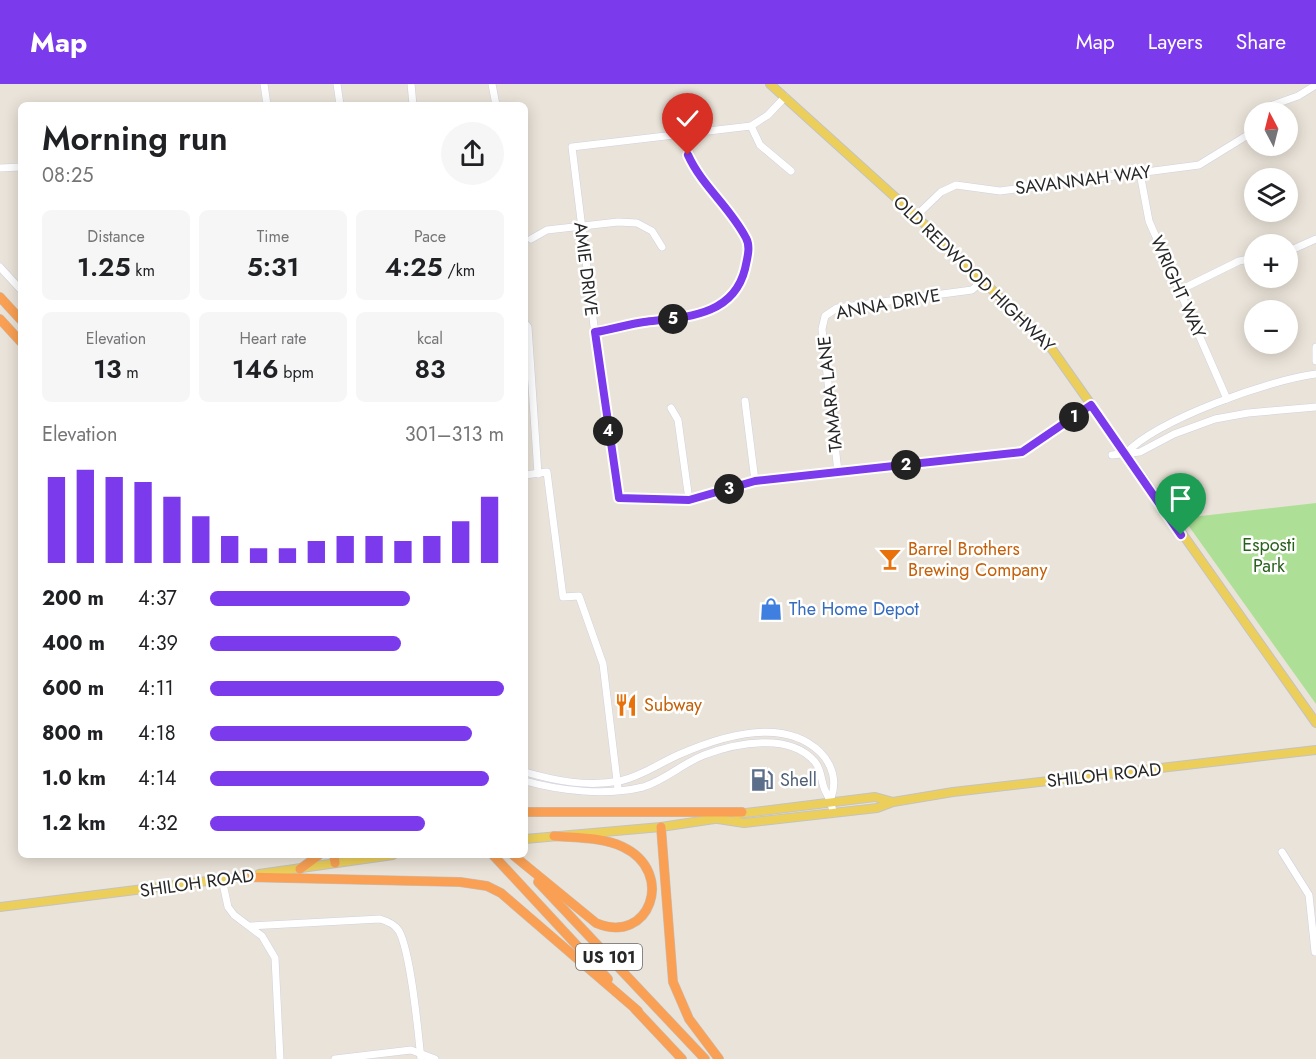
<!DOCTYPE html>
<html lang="en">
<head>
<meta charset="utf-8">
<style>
  body { margin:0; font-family:Jost,sans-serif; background:#f6f6f6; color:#202124; height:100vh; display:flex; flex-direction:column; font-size:22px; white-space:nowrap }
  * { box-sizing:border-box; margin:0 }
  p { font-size:20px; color:#757577 }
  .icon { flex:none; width:33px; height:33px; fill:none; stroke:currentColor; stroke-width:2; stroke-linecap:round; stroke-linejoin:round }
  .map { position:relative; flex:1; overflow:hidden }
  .sheet { position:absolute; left:18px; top:18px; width:510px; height:756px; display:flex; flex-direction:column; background:#fff; border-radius:9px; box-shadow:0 3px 15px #0003 }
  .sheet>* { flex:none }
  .needle { width:39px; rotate:353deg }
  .tools { position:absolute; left:1244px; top:18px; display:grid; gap:12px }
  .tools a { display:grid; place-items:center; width:54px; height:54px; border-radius:50%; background:#fff; box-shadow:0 3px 15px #0003; font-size:30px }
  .pin { position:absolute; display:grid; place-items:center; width:51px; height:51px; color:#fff; margin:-62px -26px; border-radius:50% 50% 50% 0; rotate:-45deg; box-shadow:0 0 6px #0007 }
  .pin .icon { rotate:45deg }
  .km { position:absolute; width:30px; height:30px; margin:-15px; border-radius:50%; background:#222; color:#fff; font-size:16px; line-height:30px; text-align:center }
  .round { display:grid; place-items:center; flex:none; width:63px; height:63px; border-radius:32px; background:#f6f6f6 }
  .summary { display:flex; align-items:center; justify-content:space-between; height:102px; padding:0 24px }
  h1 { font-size:33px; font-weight:600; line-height:45px }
  .metrics { display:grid; grid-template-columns:repeat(3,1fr); gap:9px; height:102px; padding:6px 24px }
  .metrics div { display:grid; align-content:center; border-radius:9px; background:#f6f6f6; text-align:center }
  .metrics b { font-size:26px; font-weight:600 }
  .metrics small { font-size:16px; font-weight:400 }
  .metrics p { font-size:16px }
  .chart { height:168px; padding:12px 24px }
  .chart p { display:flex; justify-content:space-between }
  .chart svg { width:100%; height:108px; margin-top:6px; stroke:#7c3aed; stroke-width:6 }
  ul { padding:0 24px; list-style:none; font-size:20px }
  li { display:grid; grid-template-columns:96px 72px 1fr; align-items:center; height:45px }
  li i { height:15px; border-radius:8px; background:#7c3aed }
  header { display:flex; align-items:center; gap:36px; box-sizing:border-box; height:84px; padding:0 30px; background:#7c3aed; color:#fff }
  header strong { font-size:28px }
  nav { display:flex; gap:33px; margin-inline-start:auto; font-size:21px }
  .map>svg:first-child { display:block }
  .green { fill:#ade096 }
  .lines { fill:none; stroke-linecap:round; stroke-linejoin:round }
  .minor-casing { stroke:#ced1e0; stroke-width:8 }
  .major-casing { stroke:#c3c3c3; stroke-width:10 }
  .highway-casing { stroke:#c3c3c3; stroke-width:10 }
  .minor { stroke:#fff; stroke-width:7 }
  .major { stroke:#eccf5b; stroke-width:8 }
  .highway { stroke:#faa054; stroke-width:9 }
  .route-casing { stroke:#fff; stroke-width:12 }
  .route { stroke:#7c3aed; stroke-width:8 }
  .labels { text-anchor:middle; stroke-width:5; stroke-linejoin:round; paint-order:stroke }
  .shield { fill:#fff; stroke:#686868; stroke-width:1.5 }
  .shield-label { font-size:16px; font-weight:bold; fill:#272727 }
  .street-label { font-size:18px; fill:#272727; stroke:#fff }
  .park-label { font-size:18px; fill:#27611b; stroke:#fff }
  .food-label { font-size:18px; fill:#c56008; stroke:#fff; text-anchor:start }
  .shop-label { font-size:18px; fill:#366cbe; stroke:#fff; text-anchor:start }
  .service-label { font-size:18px; fill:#4e5e75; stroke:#fff; text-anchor:start }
</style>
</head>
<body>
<header>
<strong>Map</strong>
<nav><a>Map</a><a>Layers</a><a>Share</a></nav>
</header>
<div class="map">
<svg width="1316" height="975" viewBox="0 0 1316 975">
  <rect width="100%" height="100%" fill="#eae3d9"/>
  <polygon class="green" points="1316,419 1316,620 1183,434"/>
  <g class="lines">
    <g class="minor-casing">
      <g id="minor">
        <polyline points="264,0 267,21"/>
        <polyline points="337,0 340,21"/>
        <polyline points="411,0 413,21"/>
        <polyline points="492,0 496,21"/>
        <polyline points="785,13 768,31 751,42 572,63 606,340 619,414 689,416 755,397 1022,368 1091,321"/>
        <polyline points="1270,22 1298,12 1316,1"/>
        <polyline points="751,42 760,61 791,87"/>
        <polyline points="0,84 21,83"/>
        <polyline points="1140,89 1149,137 1227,315"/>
        <polyline points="916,132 941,108 956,101 1000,107 1199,81 1251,49"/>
        <polyline points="531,155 547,146 618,138 637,139 652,147 662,163"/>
        <polyline points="1287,168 1316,155"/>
        <polyline points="0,183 21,206"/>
        <polyline points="1180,206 1239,177 1254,174"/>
        <polyline points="525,239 528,243 538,390"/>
        <path d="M595 248C611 246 627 241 644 238 688 232 733 235 746 181 748 173 750 163 747 155 742 145 734 137 728 129 706 101 691 86 685 50"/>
        <polyline points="1316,263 1316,277"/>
        <polyline points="745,317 755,397"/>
        <polyline points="671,324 678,336 689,416"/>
        <path d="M1126 369C1159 335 1269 296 1316 290"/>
        <polyline points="1112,371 1140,368 1174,350 1215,335 1248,329 1316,323"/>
        <polyline points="838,388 822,245 825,232 837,224 972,206 983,196"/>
        <polyline points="525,391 547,388 563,513 579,512 603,580 618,705"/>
        <path d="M525 688C556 697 587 703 620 697 642 692 658 680 678 671 721 652 783 632 820 668 833 681 837 698 831 714"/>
        <path d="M525 697C561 707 606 712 643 703 664 697 683 679 704 671 736 659 790 648 815 678 821 685 821 695 824 704 828 713 832 718 833 729"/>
        <polyline points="1282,768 1309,811 1315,868"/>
        <polyline points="222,795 228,823 234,831 262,852 275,874 280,975"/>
        <path d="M251 842 380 835C387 837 395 840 399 847 411 869 418 947 421 975"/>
        <polyline points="335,975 411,966 435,975"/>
      </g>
    </g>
    <g class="major-casing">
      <g id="major">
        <polyline points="770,0 916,132 1049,261 1316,639"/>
        <polyline points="737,730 875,713 893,718"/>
        <polyline points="718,735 744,739 877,724 893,718 953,708 1316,666"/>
        <polyline points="525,755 661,743 721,734"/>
        <polyline points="259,790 393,771"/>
        <polyline points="0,823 247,792"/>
      </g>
    </g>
    <g class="highway-casing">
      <g id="highway">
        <polyline points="0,213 21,236"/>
        <polyline points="0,235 21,258"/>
        <polyline points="525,728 742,728"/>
        <polyline points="661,743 673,898 689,935 719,975"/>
        <polyline points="334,771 335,779"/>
        <polyline points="493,771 608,895"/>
        <path d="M513 771 596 839C650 862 676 788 623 763 603 753 576 754 554 752"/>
        <polyline points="300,785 319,771"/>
        <polyline points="242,793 460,798 487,802 501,809 638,927"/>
        <polyline points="538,798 705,975"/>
        <polyline points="635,925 682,975"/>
      </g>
    </g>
    <use href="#minor" class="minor"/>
    <use href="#major" class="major"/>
    <use href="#highway" class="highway"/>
  </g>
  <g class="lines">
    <g class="route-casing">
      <path id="route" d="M688 71C702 102 730 123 746 154 751 163 747 175 745 185 733 233 684 233 644 238 628 240 611 246 595 248L619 414 689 416 755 397 1022 368 1091 321 1181 451"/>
    </g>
    <use href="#route" class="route"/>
  </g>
  <defs>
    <g id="bar-bare" transform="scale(1.8)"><path d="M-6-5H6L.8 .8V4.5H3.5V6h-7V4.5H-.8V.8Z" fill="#e8710a" stroke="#fff" stroke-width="2.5" paint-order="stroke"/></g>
    <g id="shop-bare" transform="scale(1.8)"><path d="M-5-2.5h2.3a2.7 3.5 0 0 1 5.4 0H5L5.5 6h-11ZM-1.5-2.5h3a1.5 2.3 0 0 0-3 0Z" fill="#3f7fe0" stroke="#fff" stroke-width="2.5" paint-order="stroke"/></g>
    <g id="restaurant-bare" transform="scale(1.8)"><path d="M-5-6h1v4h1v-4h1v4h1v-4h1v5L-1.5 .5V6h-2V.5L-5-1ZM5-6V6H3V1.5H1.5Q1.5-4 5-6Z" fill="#e8710a" stroke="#fff" stroke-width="2.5" paint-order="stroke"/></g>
    <g id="fuel-bare" transform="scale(1.8)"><path d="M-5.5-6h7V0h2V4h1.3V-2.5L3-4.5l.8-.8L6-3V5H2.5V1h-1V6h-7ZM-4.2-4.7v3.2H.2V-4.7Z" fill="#5c6f8a" stroke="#fff" stroke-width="2.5" paint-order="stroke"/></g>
  </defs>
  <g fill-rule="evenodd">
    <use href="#bar-bare" x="890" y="475"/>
    <use href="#shop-bare" x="771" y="525"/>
    <use href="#restaurant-bare" x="626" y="621"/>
    <use href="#fuel-bare" x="762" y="696"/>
  </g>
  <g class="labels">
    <rect class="shield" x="576" y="860" width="66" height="26" rx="4.5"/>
    <g class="shield-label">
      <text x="609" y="879">US 101</text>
    </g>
    <g class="street-label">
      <text transform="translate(1083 96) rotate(-7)" y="6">SAVANNAH WAY</text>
      <text transform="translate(586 185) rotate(83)" y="6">AMIE DRIVE</text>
      <text transform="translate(974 190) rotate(44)" y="6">OLD REDWOOD HIGHWAY</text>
      <text transform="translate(1178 203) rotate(66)" y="6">WRIGHT WAY</text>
      <text transform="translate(888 220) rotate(-10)" y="6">ANNA DRIVE</text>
      <text transform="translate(830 310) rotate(-96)" y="6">TAMARA LANE</text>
      <text transform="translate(1104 691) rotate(-6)" y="6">SHILOH ROAD</text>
      <text transform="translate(197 799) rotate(-8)" y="6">SHILOH ROAD</text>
    </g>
    <g class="park-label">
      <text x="1269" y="467">Esposti<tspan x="1269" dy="21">Park</tspan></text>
    </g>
    <g class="food-label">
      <text x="908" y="471">Barrel Brothers<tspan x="908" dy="21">Brewing Company</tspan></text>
      <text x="644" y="627">Subway</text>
    </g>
    <g class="shop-label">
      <text x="789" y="531">The Home Depot</text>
    </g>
    <g class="service-label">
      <text x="780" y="702">Shell</text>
    </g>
  </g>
</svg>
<div class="tools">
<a><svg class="needle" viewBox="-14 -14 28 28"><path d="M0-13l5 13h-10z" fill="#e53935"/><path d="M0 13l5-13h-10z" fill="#757577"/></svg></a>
<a><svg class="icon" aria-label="layers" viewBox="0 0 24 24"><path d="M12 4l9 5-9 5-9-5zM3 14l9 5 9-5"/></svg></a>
<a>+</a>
<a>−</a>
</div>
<div class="pin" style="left:1181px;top:451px;background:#1e9e55"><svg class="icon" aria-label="arrive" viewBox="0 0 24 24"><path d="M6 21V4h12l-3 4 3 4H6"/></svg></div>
<div class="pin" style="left:688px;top:71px;background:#d93025"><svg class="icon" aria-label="check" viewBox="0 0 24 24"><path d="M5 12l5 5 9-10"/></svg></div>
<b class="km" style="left:1074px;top:333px">1</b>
<b class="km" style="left:906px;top:381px">2</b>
<b class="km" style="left:729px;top:405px">3</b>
<b class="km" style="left:608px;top:347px">4</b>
<b class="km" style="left:673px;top:235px">5</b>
<section class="sheet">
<div class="summary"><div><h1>Morning run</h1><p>08:25</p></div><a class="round"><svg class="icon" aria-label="share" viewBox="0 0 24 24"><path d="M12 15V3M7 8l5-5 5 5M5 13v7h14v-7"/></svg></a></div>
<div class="metrics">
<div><p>Distance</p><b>1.25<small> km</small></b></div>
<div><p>Time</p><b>5:31</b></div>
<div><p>Pace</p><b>4:25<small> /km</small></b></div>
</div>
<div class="metrics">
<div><p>Elevation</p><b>13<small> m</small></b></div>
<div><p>Heart rate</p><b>146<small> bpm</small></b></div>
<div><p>kcal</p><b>83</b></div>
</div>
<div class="chart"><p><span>Elevation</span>301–313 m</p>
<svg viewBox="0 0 160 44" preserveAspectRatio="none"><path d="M5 44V9M15 44V6M25 44V9M35 44V11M45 44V17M55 44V25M65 44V33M75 44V38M85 44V38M95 44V35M105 44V33M115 44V33M125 44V35M135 44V33M145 44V27M155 44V17"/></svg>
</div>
<ul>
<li><b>200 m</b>4:37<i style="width:68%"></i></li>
<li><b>400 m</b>4:39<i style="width:65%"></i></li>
<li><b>600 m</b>4:11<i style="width:100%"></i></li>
<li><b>800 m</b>4:18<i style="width:89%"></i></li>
<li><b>1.0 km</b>4:14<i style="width:95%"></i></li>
<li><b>1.2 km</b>4:32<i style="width:73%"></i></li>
</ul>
</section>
</div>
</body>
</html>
